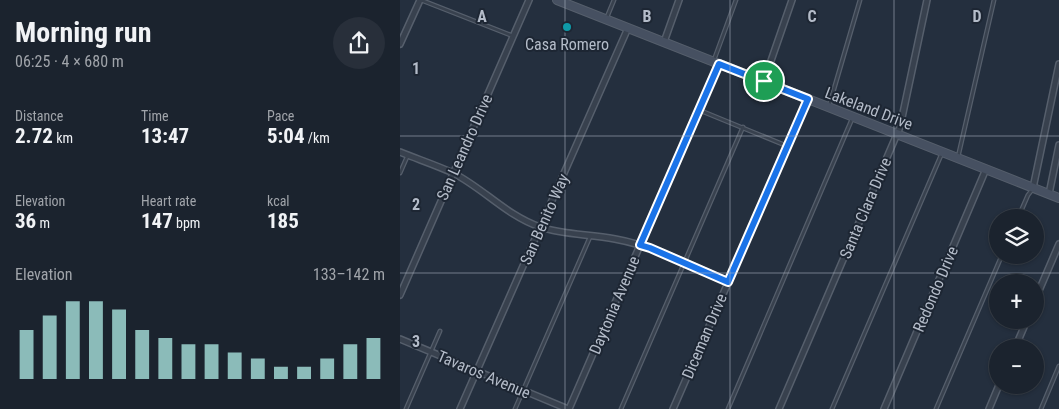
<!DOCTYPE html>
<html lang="en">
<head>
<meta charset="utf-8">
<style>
  body { margin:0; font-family:"Roboto Condensed",sans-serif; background:#282f3a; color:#f1f3f6; height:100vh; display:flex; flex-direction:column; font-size:19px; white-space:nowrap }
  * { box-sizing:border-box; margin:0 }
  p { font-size:16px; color:#a0a4aa }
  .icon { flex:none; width:28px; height:28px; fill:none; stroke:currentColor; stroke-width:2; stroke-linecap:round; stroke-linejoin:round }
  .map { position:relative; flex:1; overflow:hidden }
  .panel { display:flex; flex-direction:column; background:#1b232e; width:400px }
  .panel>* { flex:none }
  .fabs { position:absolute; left:589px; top:209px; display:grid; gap:10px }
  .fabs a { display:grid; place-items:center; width:55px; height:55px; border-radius:50%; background:#1b232e; box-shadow:0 1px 4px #0004,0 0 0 1px #39404a; font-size:25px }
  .pin { position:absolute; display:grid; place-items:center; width:42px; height:42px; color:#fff; margin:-21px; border:2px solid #fff; border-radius:50%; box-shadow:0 1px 5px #0007 }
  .round { display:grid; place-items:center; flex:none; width:52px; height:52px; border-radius:26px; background:#282f3a }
  .head { display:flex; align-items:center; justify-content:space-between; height:85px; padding:0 15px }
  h1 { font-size:28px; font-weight:700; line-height:38px }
  .figures { display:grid; grid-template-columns:repeat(3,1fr); gap:8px; height:85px; padding:5px 15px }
  .figures div { display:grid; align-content:center }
  .figures b { font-size:21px; font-weight:700 }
  .figures small { font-size:14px; font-weight:400 }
  .figures p { font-size:14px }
  .chart { height:140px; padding:10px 15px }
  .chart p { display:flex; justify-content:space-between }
  .chart svg { width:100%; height:90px; margin-top:5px; stroke:#8bbbb9; stroke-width:6 }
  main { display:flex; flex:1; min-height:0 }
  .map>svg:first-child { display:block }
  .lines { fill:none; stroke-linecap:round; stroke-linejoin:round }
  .lane-casing { stroke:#565f6c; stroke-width:5 }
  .street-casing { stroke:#565f6c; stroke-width:8 }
  .secondary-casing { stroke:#565f6c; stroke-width:10 }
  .lane { stroke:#38414e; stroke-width:2.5 }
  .street { stroke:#38414e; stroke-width:5 }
  .secondary { stroke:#465061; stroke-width:8 }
  .route-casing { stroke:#fff; stroke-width:10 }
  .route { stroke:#1a73e8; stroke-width:6 }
  .grid { fill:none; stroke:#b4bcc9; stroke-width:1; stroke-opacity:0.55 }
  .culture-dot { fill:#0f9aa8; stroke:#1d2633; stroke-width:2 }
  .labels { text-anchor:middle; stroke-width:4; stroke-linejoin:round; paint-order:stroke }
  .poi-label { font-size:16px; fill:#b4bcc9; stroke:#1d2633 }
  .street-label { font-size:16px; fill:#b4bcc9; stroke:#1d2633 }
  .grid-label { font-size:16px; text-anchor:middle; font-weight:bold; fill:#b4bcc9; stroke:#1d2633; stroke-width:4; stroke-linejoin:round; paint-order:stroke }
</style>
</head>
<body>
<main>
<section class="panel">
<div class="head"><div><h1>Morning run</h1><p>06:25 · 4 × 680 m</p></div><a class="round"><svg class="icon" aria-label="share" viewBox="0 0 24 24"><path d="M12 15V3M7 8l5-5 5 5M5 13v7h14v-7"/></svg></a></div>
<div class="figures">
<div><p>Distance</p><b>2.72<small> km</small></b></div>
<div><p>Time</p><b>13:47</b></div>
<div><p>Pace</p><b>5:04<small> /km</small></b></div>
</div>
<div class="figures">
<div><p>Elevation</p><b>36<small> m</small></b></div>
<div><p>Heart rate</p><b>147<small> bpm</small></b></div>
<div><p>kcal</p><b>185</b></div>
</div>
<div class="chart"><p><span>Elevation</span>133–142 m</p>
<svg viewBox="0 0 160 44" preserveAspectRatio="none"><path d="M5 44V20M15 44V13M25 44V6M35 44V6M45 44V10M55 44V20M65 44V24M75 44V27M85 44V27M95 44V31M105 44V34M115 44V38M125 44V38M135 44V34M145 44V27M155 44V24"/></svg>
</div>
</section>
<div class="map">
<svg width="659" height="409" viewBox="0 0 659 409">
  <rect width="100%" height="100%" fill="#242f3e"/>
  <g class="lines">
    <g class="lane-casing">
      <g id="lane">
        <polyline points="21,0 113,36"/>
        <polyline points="207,17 214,0"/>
        <polyline points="314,60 336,0"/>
        <polyline points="429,106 460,0"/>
        <polyline points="299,110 387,146"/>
        <polyline points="558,157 594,0"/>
        <polyline points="0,173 7,157"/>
        <polyline points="618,218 628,195 632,190"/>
        <polyline points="6,409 40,331"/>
        <polyline points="115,409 190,237"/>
        <polyline points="221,409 343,127"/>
        <polyline points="328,409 452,119"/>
        <polyline points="432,409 542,153"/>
        <polyline points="536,409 602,255"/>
        <polyline points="641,409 659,366"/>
      </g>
    </g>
    <g class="street-casing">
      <g id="street">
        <polyline points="264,42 279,0"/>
        <polyline points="0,44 20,0"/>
        <polyline points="364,81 392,0"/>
        <path d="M0 152C17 159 36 165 53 173 83 188 107 216 140 227 164 235 190 234 215 239 254 246 291 266 328 281"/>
        <polyline points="633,188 659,64"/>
        <polyline points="649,194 659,145"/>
        <polyline points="0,295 129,0"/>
        <polyline points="635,300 659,244"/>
        <polyline points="0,339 168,409"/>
        <polyline points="615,348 627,320"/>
        <polyline points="60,409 228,28"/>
        <polyline points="169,409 319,63"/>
        <polyline points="273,409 408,99"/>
        <polyline points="379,409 500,127 527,0"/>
        <polyline points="484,409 586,169"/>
        <polyline points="589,409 599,385"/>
      </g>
    </g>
    <g class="secondary-casing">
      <polyline id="secondary" points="157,0 659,198"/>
    </g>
    <use href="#lane" class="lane"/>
    <use href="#street" class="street"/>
    <use href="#secondary" class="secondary"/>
  </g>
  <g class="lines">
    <g class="route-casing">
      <polygon id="route" points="319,64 408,99 328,282 250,248 240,245"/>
    </g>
    <use href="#route" class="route"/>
  </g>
  <path class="grid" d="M165 0V409M330 0V409M494 0V409M0 136H659M0 273H659"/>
  <circle class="culture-dot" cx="167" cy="27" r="5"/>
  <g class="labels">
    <g class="poi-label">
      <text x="167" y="50">Casa Romero</text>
    </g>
    <g class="street-label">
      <text transform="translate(469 108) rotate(21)" y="6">Lakeland Drive</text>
      <text transform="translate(64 147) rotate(-66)" y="6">San Leandro Drive</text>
      <text transform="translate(465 208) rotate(-67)" y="6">Santa Clara Drive</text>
      <text transform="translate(144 219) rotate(-66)" y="6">San Benito Way</text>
      <text transform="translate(535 289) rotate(-67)" y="6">Redondo Drive</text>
      <text transform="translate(214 305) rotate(-67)" y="6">Daytonia Avenue</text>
      <text transform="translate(304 336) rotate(-67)" y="6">Diceman Drive</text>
      <text transform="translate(84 374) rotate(23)" y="6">Tavaros Avenue</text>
    </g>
  </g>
  <g class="grid-label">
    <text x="82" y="22">A</text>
    <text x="247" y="22">B</text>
    <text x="412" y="22">C</text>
    <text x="577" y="22">D</text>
    <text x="16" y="74">1</text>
    <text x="16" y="210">2</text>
    <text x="16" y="347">3</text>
  </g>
</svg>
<div class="fabs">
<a><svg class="icon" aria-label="layers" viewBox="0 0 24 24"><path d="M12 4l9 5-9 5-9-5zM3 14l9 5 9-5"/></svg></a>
<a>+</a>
<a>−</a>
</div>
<div class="pin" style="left:364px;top:81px;background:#1e9e55"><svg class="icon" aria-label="arrive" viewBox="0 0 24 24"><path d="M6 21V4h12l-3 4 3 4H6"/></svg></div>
</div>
</main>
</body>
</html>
